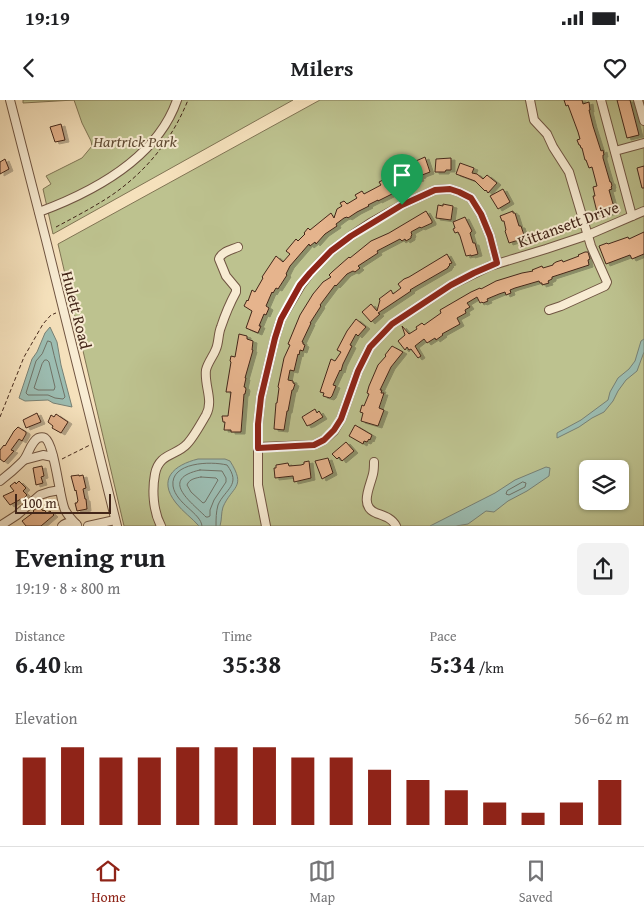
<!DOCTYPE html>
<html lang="en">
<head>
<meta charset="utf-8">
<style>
  body { margin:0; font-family:"Gentium Book Plus",serif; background:#f2f2f2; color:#202124; height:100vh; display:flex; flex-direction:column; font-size:19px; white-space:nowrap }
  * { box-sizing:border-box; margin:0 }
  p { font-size:16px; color:#757577 }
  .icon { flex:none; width:28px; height:28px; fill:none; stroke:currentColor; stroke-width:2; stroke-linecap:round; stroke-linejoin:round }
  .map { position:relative; height:426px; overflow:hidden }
  .drawer { display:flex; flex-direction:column; background:#fff; flex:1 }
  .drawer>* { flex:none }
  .controls { position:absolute; left:579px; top:360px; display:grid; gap:10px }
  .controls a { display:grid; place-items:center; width:50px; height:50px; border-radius:8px; background:#fff; box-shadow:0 1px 4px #0004; font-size:25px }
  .scale { position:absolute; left:15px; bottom:12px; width:96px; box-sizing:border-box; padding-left:5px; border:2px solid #432619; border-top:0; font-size:14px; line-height:18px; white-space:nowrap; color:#432619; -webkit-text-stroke:4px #f8ecd3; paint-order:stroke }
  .pin { position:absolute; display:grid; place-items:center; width:42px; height:42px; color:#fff; margin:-51px -21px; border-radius:50% 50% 50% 0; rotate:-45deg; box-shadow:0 0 5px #0007 }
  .pin .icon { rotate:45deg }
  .round { display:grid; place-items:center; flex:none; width:52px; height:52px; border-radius:8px; background:#f2f2f2 }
  .head { display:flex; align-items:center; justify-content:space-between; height:85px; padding:0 15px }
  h1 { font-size:28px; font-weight:600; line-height:38px }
  .stats { display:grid; grid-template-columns:repeat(3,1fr); gap:8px; height:85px; padding:5px 15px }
  .stats div { display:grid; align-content:center }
  .stats b { font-size:25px; font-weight:600 }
  .stats small { font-size:14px; font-weight:400 }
  .stats p { font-size:14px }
  .chart { height:140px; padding:10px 15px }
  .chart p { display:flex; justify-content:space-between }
  .chart svg { width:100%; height:90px; margin-top:5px; stroke:#8f2418; stroke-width:6 }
  .status { display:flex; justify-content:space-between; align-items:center; height:35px; padding:0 25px; background:#fff; direction:ltr }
  .status svg { height:14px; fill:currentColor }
  header { display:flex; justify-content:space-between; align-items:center; height:65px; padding:0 15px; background:#fff; font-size:22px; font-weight:600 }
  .tabs { display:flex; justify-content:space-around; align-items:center; height:70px; border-top:1px solid #e0e0e0; background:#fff; font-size:14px; color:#757577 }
  .tabs a { display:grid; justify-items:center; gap:2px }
  .tabs .on { color:#8f2418 }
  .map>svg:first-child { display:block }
  .green { fill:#bdc28f; stroke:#807454; fill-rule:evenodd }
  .water { fill:#9cbdb2; stroke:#788175 }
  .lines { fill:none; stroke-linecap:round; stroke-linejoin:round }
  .shore { stroke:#707266; stroke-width:1 }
  .building { fill:#e6b48d; stroke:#432619; filter:url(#shadow) }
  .minor-casing { stroke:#705542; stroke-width:10 }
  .path { stroke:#432619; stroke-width:1; stroke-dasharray:4 2.5; stroke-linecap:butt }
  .minor { stroke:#f8ecd3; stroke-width:8 }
  .route-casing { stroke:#fff; stroke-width:10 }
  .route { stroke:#8f2418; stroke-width:6 }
  .labels { text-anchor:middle; stroke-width:4; stroke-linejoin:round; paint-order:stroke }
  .park-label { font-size:16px; font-style:italic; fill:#624d36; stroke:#f8ecd3 }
  .street-label { font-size:16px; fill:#432619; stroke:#f8ecd3 }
</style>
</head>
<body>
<div class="status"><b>19:19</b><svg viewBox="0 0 49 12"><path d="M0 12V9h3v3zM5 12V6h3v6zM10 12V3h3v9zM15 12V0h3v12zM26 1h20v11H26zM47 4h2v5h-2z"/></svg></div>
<header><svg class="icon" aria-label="back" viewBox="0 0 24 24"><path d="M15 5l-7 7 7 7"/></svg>Milers<svg class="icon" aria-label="heart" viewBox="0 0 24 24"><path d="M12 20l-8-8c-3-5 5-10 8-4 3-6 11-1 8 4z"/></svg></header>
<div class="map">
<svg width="644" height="426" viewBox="0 0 644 426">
  <defs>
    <filter id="shadow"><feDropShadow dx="4" dy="2" stdDeviation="0" flood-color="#0004"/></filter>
  </defs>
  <rect width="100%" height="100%" fill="#f5e1bc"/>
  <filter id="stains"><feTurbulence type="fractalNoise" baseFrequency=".004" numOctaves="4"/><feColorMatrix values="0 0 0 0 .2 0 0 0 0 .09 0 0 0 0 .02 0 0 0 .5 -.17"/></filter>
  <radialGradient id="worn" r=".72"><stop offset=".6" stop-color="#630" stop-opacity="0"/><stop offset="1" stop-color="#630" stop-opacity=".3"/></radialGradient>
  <g class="green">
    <polygon points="23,0 293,0 53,134 43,89 51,84 46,76 82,58 92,46 91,41 82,23 74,0 23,3"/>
    <path d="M320 0H644V426H124L58 144ZM588 369H620V401H588Z"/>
  </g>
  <g class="water">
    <polygon points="50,227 57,242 61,265 72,307 53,303 48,300 25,301 19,298 32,259 37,252 45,233"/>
    <polygon points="644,239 644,252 637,271 626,280 618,291 613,301 604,312 592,318 579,327 557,338 557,333 581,320 608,300 610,292 618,278 629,269 635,261 641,241"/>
    <path d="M198 359H225L230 361C247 388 232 386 223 407 221 413 222 419 220 426H199C192 418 183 412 176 403 157 379 174 365 198 359Z"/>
    <polygon points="546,367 550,368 549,376 527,391 508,401 494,412 486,411 468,424 456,426 430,426 495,393 515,380"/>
  </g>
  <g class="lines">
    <g class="shore">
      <path d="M48 241 51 242C55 260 60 278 65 297L63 299 55 298 48 295H28L26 293 36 261 42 254Z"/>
      <polygon points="45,260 47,260 49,262 55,287 54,290 38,290 34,288 42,264"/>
      <path d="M200 370 222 371 226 378V382L214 400 210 410V416L208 417H206C190 401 159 379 200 370Z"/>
      <path d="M201 377 216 378 218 380 205 402 203 403 191 392 187 385C189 379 196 378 201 377Z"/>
      <polygon points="523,382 526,383 525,387 509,395 506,394 507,391"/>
      <path d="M202 426C201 413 176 404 173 386 170 362 211 361 227 365 242 385 225 389 218 405 216 412 216 419 216 426"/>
    </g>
  </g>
  <g class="building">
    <polygon points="564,0 582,0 583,4 589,2 590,10 589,10 593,26 601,51 603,50 604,55 603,55 603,58 610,82 611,82 612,86 611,87 612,89 609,90 613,104 614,104 616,111 598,116 593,96 595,96 593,87 597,86 592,67 589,68 586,60 585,60 582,48 581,48 580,45 579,45 577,40 580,39 578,32 568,5 566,6"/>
    <polygon points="617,0 630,0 639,35 627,38"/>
    <polygon points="61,24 65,40 55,42 50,27"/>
    <polygon points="425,57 430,72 422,75 422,76 419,77 420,79 408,82 408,84 394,93 378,101 378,100 368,105 369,106 357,112 348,118 347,117 344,118 336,124 337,126 325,134 316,144 315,142 310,146 309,144 290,166 286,174 287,175 278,189 276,188 273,193 272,192 266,206 269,208 266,215 264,214 259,226 261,226 258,233 246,228 252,211 244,206 247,200 248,201 252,190 255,192 263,178 262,177 276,156 283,162 290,154 286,151 296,139 298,141 305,134 304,133 308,128 310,130 331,113 334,118 337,109 342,106 340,103 344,101 347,104 357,98 355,95 362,91 364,94 381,85 379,82 385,79 386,82 388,82 410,69 409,64"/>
    <polygon points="451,58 451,70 446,70 445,72 435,72 436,59"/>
    <polygon points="5,59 9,69 0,74 0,62"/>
    <polygon points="460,63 474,68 472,73 477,74 483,79 487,75 497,83 488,93 486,90 485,91 475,81 456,74"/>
    <polygon points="644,66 644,88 642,88 637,68"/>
    <polygon points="503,89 510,102 498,109 490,96"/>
    <polygon points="443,104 453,106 451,120 436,118 438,105 443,106"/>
    <polygon points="426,111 432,121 432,123 421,128 420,127 411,132 412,135 411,136 411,138 406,141 405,139 402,141 400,139 377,151 378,153 358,166 360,168 355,172 353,171 347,174 336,186 335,185 320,205 321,206 310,223 311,223 302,242 303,242 303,244 305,245 303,251 300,250 299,255 298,254 294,271 290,270 288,280 293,281 293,283 295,284 293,290 292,290 288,311 287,311 284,330 274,329 276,303 277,303 279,288 278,287 284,258 290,245 288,244 300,215 313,194 323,182 331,177 329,175 332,172 349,157 350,158 371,141 389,133"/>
    <polygon points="513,111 513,113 515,113 519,126 521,126 525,138 509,143 505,131 506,130 504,121 502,121 500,116"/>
    <polygon points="465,117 472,131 470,133 473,143 475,143 478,154 471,156 471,155 466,156 460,136 458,132 455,133 453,129 455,128 453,122"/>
    <polygon points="644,132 644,154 632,159 630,155 606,164 599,146 607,143 608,144 628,137 629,139"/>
    <polygon points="585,152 588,152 590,159 588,160 589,165 552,177 552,179 548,181 549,183 542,185 542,183 540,183 539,181 515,188 510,190 511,193 506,195 505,192 499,194 487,199 488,201 483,203 482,202 480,203 477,197 467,203 470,207 465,210 466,213 457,218 460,224 442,234 443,235 436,240 435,238 427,243 424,239 415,246 421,256 418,258 411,249 409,250 407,247 405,250 398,241 405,235 402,226 409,234 417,229 416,227 422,223 424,225 441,213 440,210 471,192 480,188 481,189 496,181 522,173 533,171 532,170 542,166 543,168 553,165 553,164 556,162 562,160 563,162 579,156 578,155"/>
    <polygon points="447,154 452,163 449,164 450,165 448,167 448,168 415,187 410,190 411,191 378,213 380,214 371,222 362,212 371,204 377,211 380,200 379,199 391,190 393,194 401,188 398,184 404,179 409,177"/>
    <polygon points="356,219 366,227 358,236 356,234 350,245 352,246 343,264 341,271 340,270 334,283 333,285 336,286 332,296 330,298 323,296 324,293 320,292 331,259 335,261 341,252 337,250 347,231"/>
    <polygon points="239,234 247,236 247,239 253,241 252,250 253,250 245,278 246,278 244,287 245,287 246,289 245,294 244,294 241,332 231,332 231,330 224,330 225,322 223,322 222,316 228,316 231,292 226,292 231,262 230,261 231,256 235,257"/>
    <polygon points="392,246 403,252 391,267 380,290 382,290 381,293 384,293 379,308 384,310 378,326 361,321 363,313 360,312 362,305 364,306 369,294 367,293 369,286 378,265 386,256 385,255"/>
    <polygon points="315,309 317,313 319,311 323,317 310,325 309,325 307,326 302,317"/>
    <polygon points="37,313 41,322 26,328 23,320"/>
    <polygon points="56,314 68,322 61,333 52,328 53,326 48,322 51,315 54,317"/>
    <polygon points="355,325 372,335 370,340 369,339 367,342 364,341 363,344 349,336"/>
    <polygon points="18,327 26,332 26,334 22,341 19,339 11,350 14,351 4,362 0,359 0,350 4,345 5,346 14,331"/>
    <polygon points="346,342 354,351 342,361 339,357 337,359 332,354"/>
    <polygon points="328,358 333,373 322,379 315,361"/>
    <polygon points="309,361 311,378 294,382 293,376 275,378 274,368 276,368 276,365 288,363 289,366 301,365 304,364 304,362"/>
    <polygon points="42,366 44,376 41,377 43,383 36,385 33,368"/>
    <polygon points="79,375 79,376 83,375 86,388 83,389 85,399 86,399 87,409 77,411 75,403 77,403 77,402 78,401 76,390 75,391 71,376"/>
    <polygon points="19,381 26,388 23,391 27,395 22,400 21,399 10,405 3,396 14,391 10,386 15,382 16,384"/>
    <polygon points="39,406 43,411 44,410 47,413 50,411 54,415 41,426 26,426 22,421 34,412 33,411"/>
  </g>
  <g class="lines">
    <g class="minor-casing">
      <g id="minor">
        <polyline points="10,0 46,140 117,426"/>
        <polyline points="530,0 534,20 547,34 553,47 569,72 591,146 607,182 605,186 561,206 549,210"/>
        <polyline points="601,0 632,116"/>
        <polyline points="638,0 644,21"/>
        <polyline points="615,51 644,43"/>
        <path d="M39 112C93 92 157 58 177 0"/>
        <polyline points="258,347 314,345 324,340 334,331 341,319 358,271 370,247 392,224 451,185 490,166 546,149 588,135 644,111"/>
        <polyline points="24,360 43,355 53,357"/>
        <path d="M374 362C374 366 374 370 373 374 370 387 359 406 376 413 384 416 392 418 396 426"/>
        <path d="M0 381C8 375 16 368 23 361 29 354 30 343 38 338 41 337 43 337 45 338 55 345 59 397 65 410 68 416 72 420 77 425"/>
        <polyline points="0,426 17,415 40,395 49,392 60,390"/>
        <path d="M62 426C66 422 71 422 76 424"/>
        <polyline points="88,426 115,420"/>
        <path d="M161 426C153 411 152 390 155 374 159 353 176 356 187 344 193 338 202 322 206 315 214 300 204 286 206 270 208 262 213 257 216 249 219 242 218 234 221 227 225 215 230 203 236 192V188L226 176 219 159C221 152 231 150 238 147"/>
        <polyline points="266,426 258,385 258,324 261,297 275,238 281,219 301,185 310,173 331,151 351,136 372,122 402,105 435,90 450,89 459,92 471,98 481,114 490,136 497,163"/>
      </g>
    </g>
    <g class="path">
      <path d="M56 127C73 118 92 108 109 97 145 73 172 40 188 0"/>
      <polyline points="0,317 24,257 43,224 51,215 56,213"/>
      <polyline points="62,359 90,345"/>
    </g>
    <use href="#minor" class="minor"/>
  </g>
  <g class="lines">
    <g class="route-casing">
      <polygon id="route" points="450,89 459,92 471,98 481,114 490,136 497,163 474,173 451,185 392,224 370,247 358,271 341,319 334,330 324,340 314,345 258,348 258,324 261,297 275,238 281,219 300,185 310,173 331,151 351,136 402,105 435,90"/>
    </g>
    <use href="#route" class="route"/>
  </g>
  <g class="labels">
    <g class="park-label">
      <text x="135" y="47">Hartrick Park</text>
    </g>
    <g class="street-label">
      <text transform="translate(568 124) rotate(-20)" y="6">Kittansett Drive</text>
      <text transform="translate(77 210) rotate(76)" y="6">Hulett Road</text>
    </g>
  </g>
  <rect width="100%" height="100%" filter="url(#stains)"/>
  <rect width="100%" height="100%" fill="url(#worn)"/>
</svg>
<div class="controls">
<a><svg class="icon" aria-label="layers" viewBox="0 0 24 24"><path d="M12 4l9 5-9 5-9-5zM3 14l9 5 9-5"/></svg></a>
</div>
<div class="scale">100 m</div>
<div class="pin" style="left:402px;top:105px;background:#1e9e55"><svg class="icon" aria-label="arrive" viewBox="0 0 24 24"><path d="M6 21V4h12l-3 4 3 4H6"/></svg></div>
</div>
<section class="drawer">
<div class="head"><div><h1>Evening run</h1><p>19:19 · 8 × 800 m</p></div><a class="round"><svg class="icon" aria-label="share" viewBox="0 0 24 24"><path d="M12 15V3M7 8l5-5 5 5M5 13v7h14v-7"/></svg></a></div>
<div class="stats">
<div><p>Distance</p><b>6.40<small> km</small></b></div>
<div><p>Time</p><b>35:38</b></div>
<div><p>Pace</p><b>5:34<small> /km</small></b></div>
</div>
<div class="chart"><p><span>Elevation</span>56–62 m</p>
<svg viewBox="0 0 160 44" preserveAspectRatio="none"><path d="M5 44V11M15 44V6M25 44V11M35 44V11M45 44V6M55 44V6M65 44V6M75 44V11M85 44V11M95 44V17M105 44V22M115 44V27M125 44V33M135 44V38M145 44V33M155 44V22"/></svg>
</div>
</section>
<nav class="tabs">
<a class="on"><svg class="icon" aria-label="home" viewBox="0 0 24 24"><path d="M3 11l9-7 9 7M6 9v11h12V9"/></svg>Home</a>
<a><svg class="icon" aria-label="map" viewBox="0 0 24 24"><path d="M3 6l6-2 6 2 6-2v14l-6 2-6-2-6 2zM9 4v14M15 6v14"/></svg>Map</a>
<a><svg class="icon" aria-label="saved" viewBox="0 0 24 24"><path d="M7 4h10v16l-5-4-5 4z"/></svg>Saved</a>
</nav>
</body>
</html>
